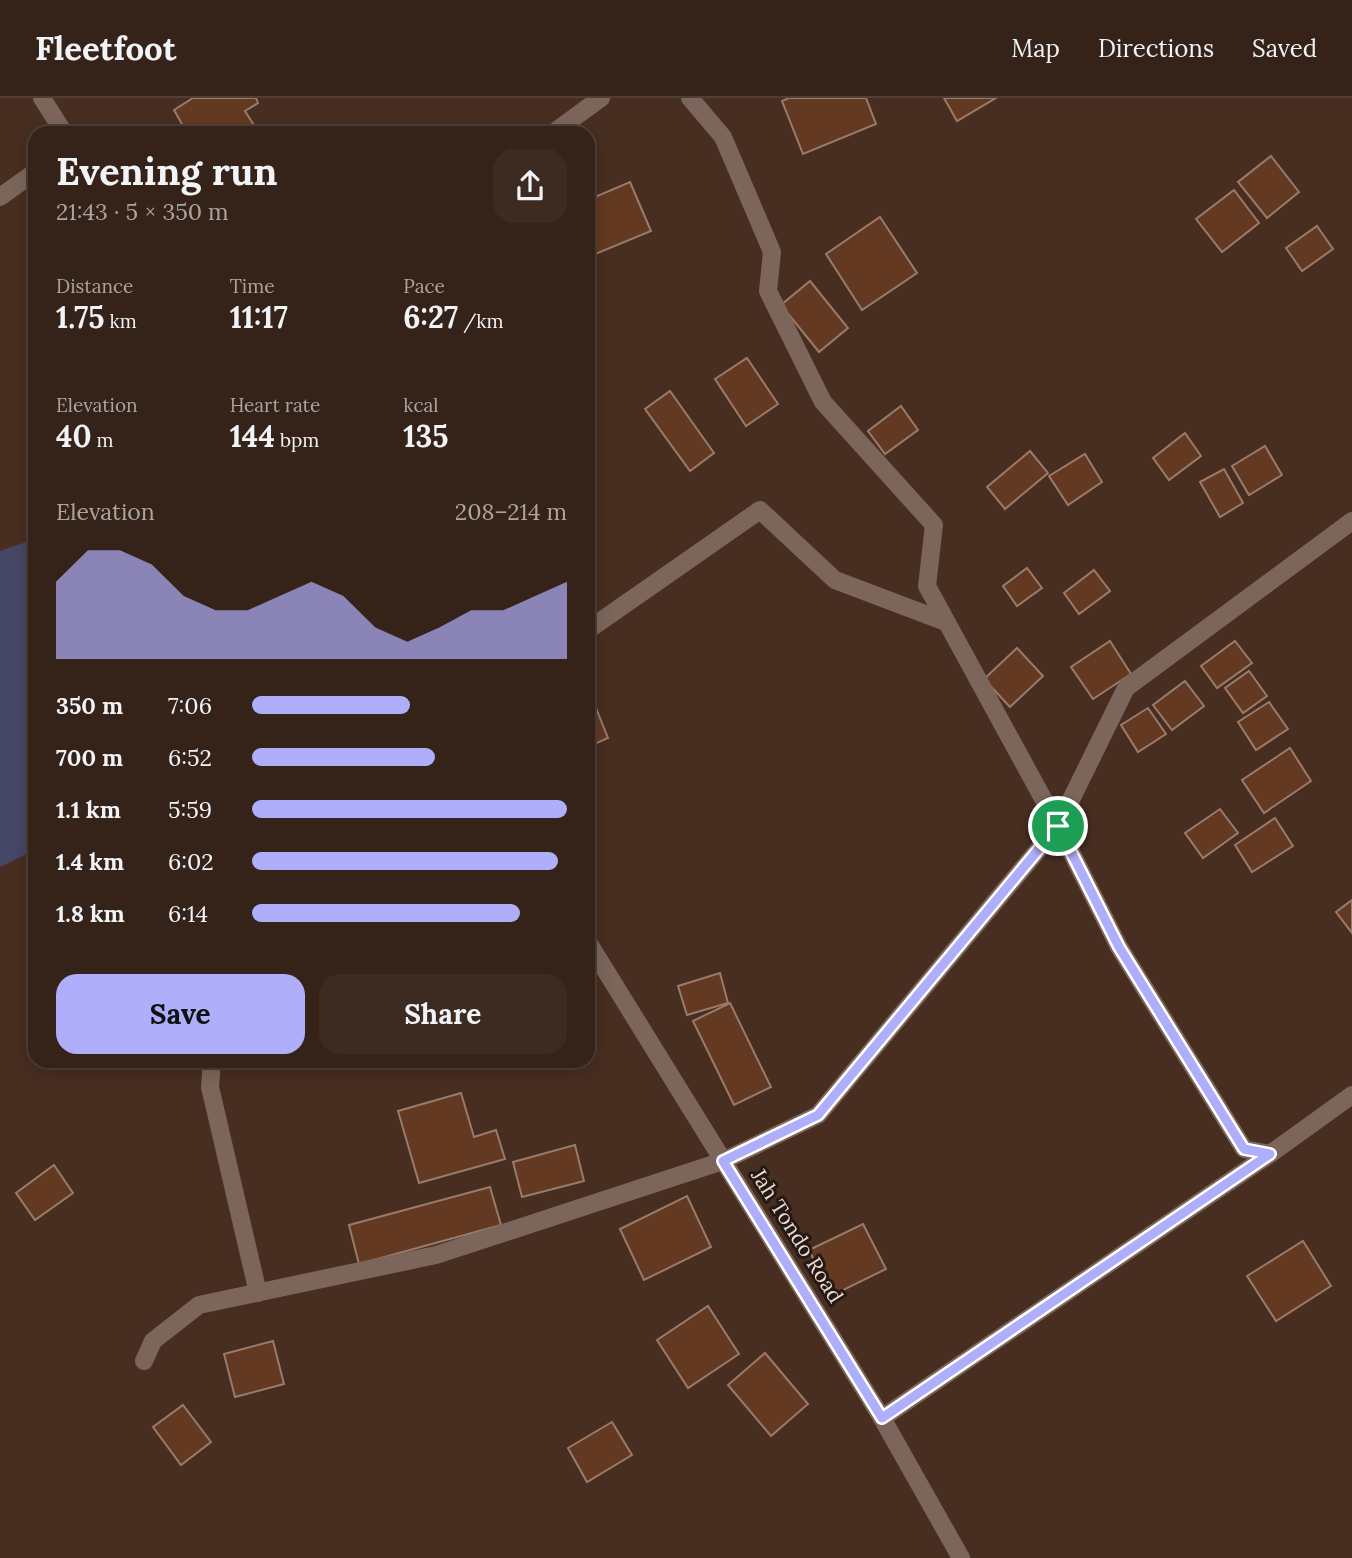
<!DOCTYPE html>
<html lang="en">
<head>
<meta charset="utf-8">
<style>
  body { margin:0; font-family:Lora,serif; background:#3d2a21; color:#f1f3f6; height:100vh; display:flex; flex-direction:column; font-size:26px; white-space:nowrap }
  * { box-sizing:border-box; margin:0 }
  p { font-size:23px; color:#aaa4a2 }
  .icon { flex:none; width:38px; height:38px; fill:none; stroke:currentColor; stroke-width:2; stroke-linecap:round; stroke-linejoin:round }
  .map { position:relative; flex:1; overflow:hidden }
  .details { position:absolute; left:28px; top:28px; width:567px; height:942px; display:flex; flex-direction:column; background:#352218; border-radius:21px; box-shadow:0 4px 18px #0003,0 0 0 2px #4f3f37 }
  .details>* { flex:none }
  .pin { position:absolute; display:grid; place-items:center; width:60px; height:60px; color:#fff; margin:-30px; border:4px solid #fff; border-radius:50%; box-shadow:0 2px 7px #0007 }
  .round { display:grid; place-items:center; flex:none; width:74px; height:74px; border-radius:21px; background:#3d2a21 }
  .headline { display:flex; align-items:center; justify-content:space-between; height:119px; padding:0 28px }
  h1 { font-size:38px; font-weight:700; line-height:52px }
  .stats { display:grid; grid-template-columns:repeat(3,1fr); gap:10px; height:119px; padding:7px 28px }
  .stats div { display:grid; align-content:center }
  .stats b { font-size:30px; font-weight:700 }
  .stats small { font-size:19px; font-weight:400 }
  .stats p { font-size:19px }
  .chart { height:196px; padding:14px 28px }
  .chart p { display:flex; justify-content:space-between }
  .chart svg { width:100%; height:126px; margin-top:7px; fill:#aeaefb; opacity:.7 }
  .button { display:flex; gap:14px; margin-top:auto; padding:14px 28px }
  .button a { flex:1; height:80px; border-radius:21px; background:#aeaefb; color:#111; font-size:28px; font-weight:700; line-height:80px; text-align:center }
  .button a+a { background:#3d2a21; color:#f1f3f6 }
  ul { padding:0 28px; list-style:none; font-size:23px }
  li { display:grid; grid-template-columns:112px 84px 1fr; align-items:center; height:52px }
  li i { height:18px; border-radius:9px; background:#aeaefb }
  header { display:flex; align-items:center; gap:42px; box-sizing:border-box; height:98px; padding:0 35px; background:#352218; border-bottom:2px solid #4f3f37 }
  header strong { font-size:33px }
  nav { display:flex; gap:38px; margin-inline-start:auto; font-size:24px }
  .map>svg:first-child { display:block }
  .green { fill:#464766 }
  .building { fill:#643921; stroke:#997b6c; stroke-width:2 }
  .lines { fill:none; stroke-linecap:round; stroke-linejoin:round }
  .minor { stroke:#7c665b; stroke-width:18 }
  .route-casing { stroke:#fff; stroke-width:14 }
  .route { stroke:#aeaefb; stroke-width:9 }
  .labels { text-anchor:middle; stroke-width:6; stroke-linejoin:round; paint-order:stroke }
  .street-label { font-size:21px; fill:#eeddd4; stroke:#251913 }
</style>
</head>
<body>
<header>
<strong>Fleetfoot</strong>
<nav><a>Map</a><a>Directions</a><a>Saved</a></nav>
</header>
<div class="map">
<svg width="1352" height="1460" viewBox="0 0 1352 1460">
  <rect width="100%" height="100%" fill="#472e20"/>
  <polygon class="green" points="35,441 35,752 0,769 0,453"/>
  <g class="building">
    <polygon points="193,0 256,0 258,5 245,13 259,35 187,35 174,12"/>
    <polygon points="789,0 866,0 876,26 803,56 782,3"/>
    <polygon points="944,0 996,0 957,23"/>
    <polygon points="1271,58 1299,94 1267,120 1238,84"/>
    <polygon points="630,84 651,133 588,159 588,102"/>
    <polygon points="1234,92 1259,125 1222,154 1196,121"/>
    <polygon points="880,119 917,175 862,212 826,156"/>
    <polygon points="1317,128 1333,151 1302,173 1286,150"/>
    <polygon points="810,183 848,230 819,254 781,207"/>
    <polygon points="747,260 778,306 746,328 715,281"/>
    <polygon points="670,293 714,355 690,373 645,311"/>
    <polygon points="901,308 918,332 885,356 868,333"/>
    <polygon points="1185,335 1201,358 1169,382 1153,360"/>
    <polygon points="1265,348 1282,377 1249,397 1232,368"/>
    <polygon points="1030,353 1048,375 1005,411 987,389"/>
    <polygon points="1085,356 1102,384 1068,407 1049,378"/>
    <polygon points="1224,371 1243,405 1220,419 1200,384"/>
    <polygon points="1027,470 1042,490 1017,508 1003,488"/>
    <polygon points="1094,472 1110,493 1079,516 1064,495"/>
    <polygon points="1110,543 1131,576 1093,601 1071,569"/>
    <polygon points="1235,543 1252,565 1217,590 1201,568"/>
    <polygon points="1017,550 1043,578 1010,609 984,581"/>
    <polygon points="1249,573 1267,598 1243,615 1225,590"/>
    <polygon points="1185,583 1204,608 1172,632 1153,607"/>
    <polygon points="1269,604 1288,631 1256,652 1238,624"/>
    <polygon points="594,605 608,640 588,649 588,607"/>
    <polygon points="1148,610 1166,636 1138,654 1121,627"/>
    <polygon points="1290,650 1311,683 1264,715 1242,682"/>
    <polygon points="1220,711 1238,735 1203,760 1185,735"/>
    <polygon points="1275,720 1293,748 1252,774 1235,747"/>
    <polygon points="1352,802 1352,835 1336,814"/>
    <polygon points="720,875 728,905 687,917 678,888"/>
    <polygon points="730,905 771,989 734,1007 693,923"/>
    <polygon points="461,995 474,1039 496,1032 505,1061 419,1085 398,1013"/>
    <polygon points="575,1047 584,1083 522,1099 513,1064"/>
    <polygon points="54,1067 73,1095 35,1122 16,1095"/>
    <polygon points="490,1089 501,1127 359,1166 349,1127"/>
    <polygon points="687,1098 711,1149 644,1182 620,1131"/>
    <polygon points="863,1126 886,1171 831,1198 809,1152"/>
    <polygon points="1303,1143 1331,1188 1276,1223 1247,1178"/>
    <polygon points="708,1208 739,1256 688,1290 657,1242"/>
    <polygon points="273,1243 284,1286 235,1299 224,1256"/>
    <polygon points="765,1255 808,1306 771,1338 728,1287"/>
    <polygon points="183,1307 211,1344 181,1367 153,1329"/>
    <polygon points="612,1324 632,1357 587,1384 568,1350"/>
  </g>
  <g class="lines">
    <g class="minor">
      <polyline points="42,0 64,35"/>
      <polyline points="690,0 723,39 772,154 768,193 823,304 934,427 927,488 1058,728 1119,849 1244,1051 1270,1056 1352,997"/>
      <polyline points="553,35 601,0"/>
      <polyline points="0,99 35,74"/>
      <polyline points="588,532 760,412 835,482 946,524"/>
      <polyline points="588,844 882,1320 961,1460"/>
      <polyline points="212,962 210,989 258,1195"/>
      <polyline points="144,1263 153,1243 199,1207 436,1157 723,1063 818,1017 1058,728 1126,590 1352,423"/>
      <polyline points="882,1320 1270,1056"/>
    </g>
  </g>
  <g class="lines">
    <g class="route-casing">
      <polygon id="route" points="1058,728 1119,849 1244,1051 1270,1056 882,1320 723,1063 818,1017"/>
    </g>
    <use href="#route" class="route"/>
  </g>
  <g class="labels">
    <g class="street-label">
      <text transform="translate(797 1138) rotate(58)" y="7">Jah Tondo Road</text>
    </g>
  </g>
</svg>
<div class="pin" style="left:1058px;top:728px;background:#1e9e55"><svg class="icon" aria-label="arrive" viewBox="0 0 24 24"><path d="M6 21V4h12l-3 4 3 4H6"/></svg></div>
<section class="details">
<div class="headline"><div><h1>Evening run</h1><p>21:43 · 5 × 350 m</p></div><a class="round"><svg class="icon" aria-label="share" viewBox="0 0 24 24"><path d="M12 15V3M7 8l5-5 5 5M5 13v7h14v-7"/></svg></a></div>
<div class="stats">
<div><p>Distance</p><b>1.75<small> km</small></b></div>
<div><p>Time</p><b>11:17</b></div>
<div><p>Pace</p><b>6:27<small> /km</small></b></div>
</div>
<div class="stats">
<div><p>Elevation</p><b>40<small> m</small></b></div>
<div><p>Heart rate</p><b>144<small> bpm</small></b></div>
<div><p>kcal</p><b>135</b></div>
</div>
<div class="chart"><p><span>Elevation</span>208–214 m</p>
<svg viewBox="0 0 160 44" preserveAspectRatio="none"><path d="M0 44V17L10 6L20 6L30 11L40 22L50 27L60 27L70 22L80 17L90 22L100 33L110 38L120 33L130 27L140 27L150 22L160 17V44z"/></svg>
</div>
<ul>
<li><b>350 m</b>7:06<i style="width:50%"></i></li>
<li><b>700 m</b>6:52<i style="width:58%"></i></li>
<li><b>1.1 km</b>5:59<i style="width:100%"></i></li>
<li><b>1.4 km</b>6:02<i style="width:97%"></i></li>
<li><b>1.8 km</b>6:14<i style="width:85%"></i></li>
</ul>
<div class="button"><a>Save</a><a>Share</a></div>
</section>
</div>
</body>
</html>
